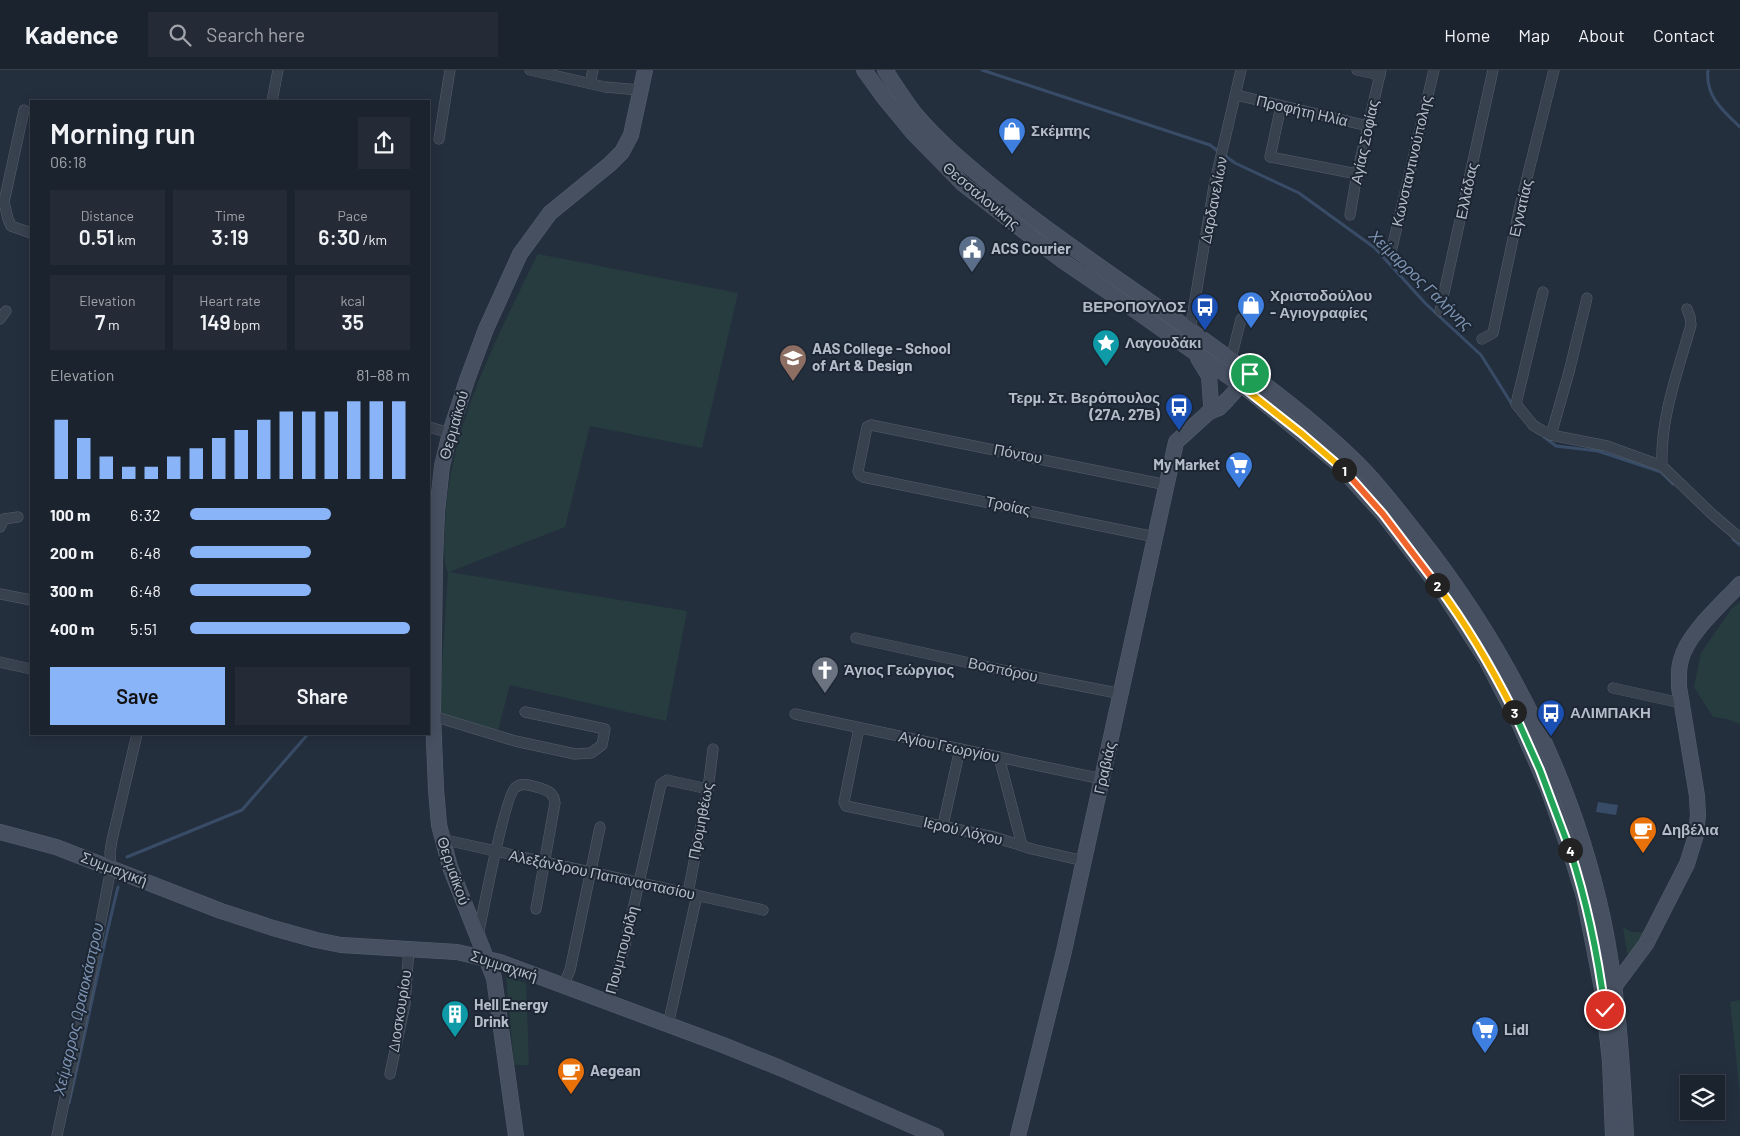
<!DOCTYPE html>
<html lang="en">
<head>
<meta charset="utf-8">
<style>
  body { margin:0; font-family:Barlow,sans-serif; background:#242b36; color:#f1f3f6; height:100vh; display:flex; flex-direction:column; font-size:19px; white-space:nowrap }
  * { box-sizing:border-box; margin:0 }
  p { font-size:16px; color:#a0a4aa }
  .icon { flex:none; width:28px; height:28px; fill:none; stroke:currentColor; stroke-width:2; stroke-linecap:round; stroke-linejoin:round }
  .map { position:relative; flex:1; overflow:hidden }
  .side { position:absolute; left:30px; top:30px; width:400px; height:635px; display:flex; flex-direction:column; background:#1b232e; border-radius:0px; box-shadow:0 2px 12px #0003,0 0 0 1px #39404a }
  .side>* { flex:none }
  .controls { position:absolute; left:1680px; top:1005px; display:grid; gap:10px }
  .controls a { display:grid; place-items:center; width:45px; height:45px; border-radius:0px; background:#1b232e; box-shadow:0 2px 12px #0003,0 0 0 1px #39404a; font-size:25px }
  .pin { position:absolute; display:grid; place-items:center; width:42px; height:42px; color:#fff; margin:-21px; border:2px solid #fff; border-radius:50%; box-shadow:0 1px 5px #0007 }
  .km { position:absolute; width:25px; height:25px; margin:-12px; border-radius:50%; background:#222; color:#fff; font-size:14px; line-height:25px; text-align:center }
  .round { display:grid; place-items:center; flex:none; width:52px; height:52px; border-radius:0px; background:#242b36 }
  .head { display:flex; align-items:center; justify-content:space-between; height:85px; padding:0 20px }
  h1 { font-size:28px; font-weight:600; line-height:38px }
  .metrics { display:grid; grid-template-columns:repeat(3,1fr); gap:8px; height:85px; padding:5px 20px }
  .metrics div { display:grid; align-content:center; border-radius:0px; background:#242b36; text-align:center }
  .metrics b { font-size:21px; font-weight:600 }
  .metrics small { font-size:14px; font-weight:400 }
  .metrics p { font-size:14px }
  .chart { height:140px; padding:10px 20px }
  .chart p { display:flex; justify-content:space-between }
  .chart svg { width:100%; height:90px; margin-top:5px; stroke:#8ab4f8; stroke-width:6 }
  .button { display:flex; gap:10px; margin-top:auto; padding:10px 20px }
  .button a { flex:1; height:58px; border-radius:0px; background:#8ab4f8; color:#111; font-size:20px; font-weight:600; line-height:58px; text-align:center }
  .button a+a { background:#242b36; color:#f1f3f6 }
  ul { padding:0 20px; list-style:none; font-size:16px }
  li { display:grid; grid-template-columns:80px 60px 1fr; align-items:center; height:38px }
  li i { height:12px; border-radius:6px; background:#8ab4f8 }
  header { display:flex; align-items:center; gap:30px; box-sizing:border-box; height:70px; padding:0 25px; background:#1b232e; border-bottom:1px solid #39404a }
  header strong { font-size:24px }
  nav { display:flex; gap:28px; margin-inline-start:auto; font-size:18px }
  .search { width:350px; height:45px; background:#242b36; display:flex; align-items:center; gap:12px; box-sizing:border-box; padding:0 18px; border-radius:0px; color:#a0a4aa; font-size:19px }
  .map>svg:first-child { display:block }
  .green { fill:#263c3f }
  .water { fill:#394c67 }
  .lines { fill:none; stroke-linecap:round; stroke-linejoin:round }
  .stream { stroke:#394c67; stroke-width:3 }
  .street-casing { stroke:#565f6c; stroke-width:11 }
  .secondary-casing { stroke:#565f6c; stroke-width:16 }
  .street { stroke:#38414e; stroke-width:10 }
  .secondary { stroke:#465061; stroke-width:15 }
  .split-1-casing { stroke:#fff; stroke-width:10 }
  .split-2-casing { stroke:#fff; stroke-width:10 }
  .split-3-casing { stroke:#fff; stroke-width:10 }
  .split-4-casing { stroke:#fff; stroke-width:10 }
  .split-5-casing { stroke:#fff; stroke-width:10 }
  .split-1 { stroke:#f5b400; stroke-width:6 }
  .split-2 { stroke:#f0652b; stroke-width:6 }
  .split-3 { stroke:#f5b400; stroke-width:6 }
  .split-4 { stroke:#22a559; stroke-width:6 }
  .split-5 { stroke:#22a559; stroke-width:6 }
  .labels { text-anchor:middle; stroke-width:4; stroke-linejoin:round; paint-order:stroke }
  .street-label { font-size:15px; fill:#b4bcc9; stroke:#1d2633 }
  .poi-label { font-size:15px; font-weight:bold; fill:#b4bcc9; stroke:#1d2633; text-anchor:start }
  .water-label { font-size:16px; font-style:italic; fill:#7c92b1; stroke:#1d2633 }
</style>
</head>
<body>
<header>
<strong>Kadence</strong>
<div class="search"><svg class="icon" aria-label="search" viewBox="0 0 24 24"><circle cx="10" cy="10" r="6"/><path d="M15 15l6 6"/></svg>Search here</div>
<nav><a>Home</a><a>Map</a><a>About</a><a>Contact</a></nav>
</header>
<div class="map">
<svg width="1740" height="1066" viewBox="0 0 1740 1066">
  <rect width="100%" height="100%" fill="#242f3e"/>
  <g class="green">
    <path d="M538 184 738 223 702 378 590 356 565 457 449 502 687 541 666 651 510 615 498 660 439 643 448 503C442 489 445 473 445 458 448 359 495 271 538 184Z"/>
    <polygon points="1740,532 1740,654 1727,649 1713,647 1694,617 1701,583 1732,538"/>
    <polygon points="1623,857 1632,862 1645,862 1632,883 1627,883"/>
    <polygon points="506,907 526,913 529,995 514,995"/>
    <polygon points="1740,930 1740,1023 1730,932"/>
  </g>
  <polygon class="water" points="1598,732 1618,735 1616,745 1596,742"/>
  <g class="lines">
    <g class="stream">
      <polyline points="982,0 1210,75 1219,82"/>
      <path d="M1708 0C1705 26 1723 41 1740 57"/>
      <polyline points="1224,85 1235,93 1299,123 1375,178 1426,234 1481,285 1513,336"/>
      <polyline points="1544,367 1556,376 1598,381 1661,402 1673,414"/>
      <polyline points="1733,469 1740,475"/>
      <polyline points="127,787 242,740 308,664"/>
      <path d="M69 1033C86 961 100 889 118 817"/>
    </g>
    <g class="street-casing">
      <g id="street">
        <polyline points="530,0 605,17 640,20"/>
        <polyline points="1357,0 1380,5"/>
        <polyline points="590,13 593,0"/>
        <polyline points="1236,25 1368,56"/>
        <polyline points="272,31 278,0"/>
        <polyline points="1281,36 1270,87 1357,104"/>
        <polyline points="24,40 4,132 8,149 11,156 31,163"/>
        <polyline points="439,69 450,0"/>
        <polyline points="1350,145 1357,104 1381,0"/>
        <polyline points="1391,182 1434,0"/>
        <polyline points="1543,222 1516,334 1533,355 1541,360 1551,365 1607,376 1662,396"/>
        <path d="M1687 239 1690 247 1691 255C1678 301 1660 348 1662 396L1713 445 1740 468"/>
        <polyline points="1440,241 1493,0"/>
        <polyline points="0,249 6,241"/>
        <polyline points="1190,260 1214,116 1241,0"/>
        <polyline points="1482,269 1493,263 1520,136 1554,0"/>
        <polyline points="1231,289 1241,249"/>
        <polyline points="429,357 450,363"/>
        <polyline points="1551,365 1569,302 1587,228"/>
        <polyline points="0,457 4,449 18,447"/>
        <polyline points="1155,467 863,407 860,405 858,401 867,357 871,355 1167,415"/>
        <polyline points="0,524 31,530"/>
        <polyline points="856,568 1020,604 1122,624"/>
        <polyline points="0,592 31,599"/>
        <polyline points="1613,618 1681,633"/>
        <polyline points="795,644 1102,709"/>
        <polyline points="433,646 515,671 575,684 591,683 602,675 605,659 525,642"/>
        <polyline points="859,658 844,732 846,736 994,767 1032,779 1084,791"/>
        <polyline points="999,687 1022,775"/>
        <polyline points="943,755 960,679"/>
        <polyline points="441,769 763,840"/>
        <polyline points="688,823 708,719 713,679"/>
        <path d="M478 866C482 846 505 726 515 718 522 711 531 716 540 718 548 721 554 723 555 733L536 839"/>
        <polyline points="563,916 570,900 600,757"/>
        <polyline points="608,933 625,875 661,714 667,710 708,719"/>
        <polyline points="668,955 697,825"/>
        <polyline points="390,1004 405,934 409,878"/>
        <polyline points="57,1066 89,914 111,798 110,782 112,770 137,664"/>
      </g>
    </g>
    <g class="secondary-casing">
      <g id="secondary">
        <polyline points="864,0 885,29 913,63 963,114 1063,191 1129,236 1252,323 1336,392 1383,444 1444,524 1487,591 1520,655 1548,719 1574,794 1584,827 1602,919 1610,991 1613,1066"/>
        <path d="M885 0C895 15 905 31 916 45 938 71 965 93 991 115 1054 167 1123 212 1190 260 1250 303 1313 348 1365 401 1384 421 1400 443 1417 464 1506 576 1573 709 1603 849 1618 920 1622 993 1626 1066"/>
        <polyline points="1198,288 1209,306 1211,334"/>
        <polyline points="0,762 56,777 221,841 273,858 316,870 341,875 457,882 500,892 723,975 780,998 936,1066"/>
        <path d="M1614 917 1646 874 1687 794 1696 765 1698 745 1697 726 1679 617C1679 608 1678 599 1681 590 1687 564 1722 534 1740 514"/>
        <polyline points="516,1066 494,908 450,797 439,755 436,719 433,646 435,491 437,442 442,396 450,363 467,310 486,259 520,184 550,143 610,94 622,82 631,65 645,0"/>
        <polyline points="1018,1066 1064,881 1176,372 1209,342 1219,338 1227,330 1246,309"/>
      </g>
    </g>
    <use href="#street" class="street"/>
    <use href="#secondary" class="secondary"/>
  </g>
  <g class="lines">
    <g class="split-1-casing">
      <polyline id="split-1" points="1250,304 1240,315 1301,363 1344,400"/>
    </g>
    <g class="split-2-casing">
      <polyline id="split-2" points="1344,400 1383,444 1437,515"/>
    </g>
    <g class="split-3-casing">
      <path id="split-3" d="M1437 515C1467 555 1492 598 1514 642"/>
    </g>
    <g class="split-4-casing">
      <polyline id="split-4" points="1514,642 1540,700 1570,780"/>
    </g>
    <g class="split-5-casing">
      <path id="split-5" d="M1570 780C1587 832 1598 886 1605 940"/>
    </g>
    <use href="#split-1" class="split-1"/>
    <use href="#split-2" class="split-2"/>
    <use href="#split-3" class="split-3"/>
    <use href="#split-4" class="split-4"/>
    <use href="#split-5" class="split-5"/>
  </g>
  <defs>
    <g id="shop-pin" transform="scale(1.4375)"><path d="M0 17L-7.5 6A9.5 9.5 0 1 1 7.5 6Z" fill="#3f7fe0" stroke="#1d2633"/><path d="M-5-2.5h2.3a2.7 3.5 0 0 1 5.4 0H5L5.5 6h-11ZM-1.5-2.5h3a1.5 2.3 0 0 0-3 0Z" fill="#fff"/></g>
    <g id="civic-pin" transform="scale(1.4375)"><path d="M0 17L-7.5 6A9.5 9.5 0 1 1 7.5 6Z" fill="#5c6f8a" stroke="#1d2633"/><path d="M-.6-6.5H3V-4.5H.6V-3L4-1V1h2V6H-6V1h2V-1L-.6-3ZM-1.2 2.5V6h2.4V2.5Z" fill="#fff"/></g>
    <g id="bus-pin" transform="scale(1.4375)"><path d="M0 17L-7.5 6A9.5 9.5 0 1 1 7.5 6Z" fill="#1a4fb4" stroke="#1d2633"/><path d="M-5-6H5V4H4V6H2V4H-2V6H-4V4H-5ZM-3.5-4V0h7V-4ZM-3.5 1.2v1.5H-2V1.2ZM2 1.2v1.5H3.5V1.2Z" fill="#fff"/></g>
    <g id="sight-pin" transform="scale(1.4375)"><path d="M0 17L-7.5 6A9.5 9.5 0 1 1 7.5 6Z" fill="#0f9aa8" stroke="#1d2633"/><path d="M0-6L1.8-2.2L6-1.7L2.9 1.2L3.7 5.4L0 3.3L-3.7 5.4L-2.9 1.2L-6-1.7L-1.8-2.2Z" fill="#fff"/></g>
    <g id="university-pin" transform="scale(1.4375)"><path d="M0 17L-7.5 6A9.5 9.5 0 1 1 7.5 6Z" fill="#8d6e63" stroke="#1d2633"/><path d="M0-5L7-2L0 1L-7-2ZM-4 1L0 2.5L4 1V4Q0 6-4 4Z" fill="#fff"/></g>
    <g id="supermarket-pin" transform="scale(1.4375)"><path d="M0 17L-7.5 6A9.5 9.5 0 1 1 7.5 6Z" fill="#3f7fe0" stroke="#1d2633"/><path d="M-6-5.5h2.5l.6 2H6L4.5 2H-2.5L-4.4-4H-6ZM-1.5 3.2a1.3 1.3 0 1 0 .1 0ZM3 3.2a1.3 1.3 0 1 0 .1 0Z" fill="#fff"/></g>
    <g id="church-pin" transform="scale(1.4375)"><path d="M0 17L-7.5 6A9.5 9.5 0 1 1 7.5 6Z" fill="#6b7280" stroke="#1d2633"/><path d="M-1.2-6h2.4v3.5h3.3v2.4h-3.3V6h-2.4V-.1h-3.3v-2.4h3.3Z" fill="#fff"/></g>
    <g id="cafe-pin" transform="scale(1.4375)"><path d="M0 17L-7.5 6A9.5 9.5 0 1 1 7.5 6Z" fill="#e8710a" stroke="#1d2633"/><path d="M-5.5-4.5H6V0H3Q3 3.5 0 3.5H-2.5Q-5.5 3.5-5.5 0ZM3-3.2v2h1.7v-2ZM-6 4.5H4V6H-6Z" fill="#fff"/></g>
    <g id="building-pin" transform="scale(1.4375)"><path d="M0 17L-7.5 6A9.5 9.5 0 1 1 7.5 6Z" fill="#0f9aa8" stroke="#1d2633"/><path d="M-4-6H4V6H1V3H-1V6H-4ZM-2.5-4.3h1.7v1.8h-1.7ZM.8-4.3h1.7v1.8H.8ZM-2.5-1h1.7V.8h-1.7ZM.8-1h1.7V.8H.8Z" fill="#fff"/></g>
  </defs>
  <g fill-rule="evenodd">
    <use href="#shop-pin" x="1012" y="61"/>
    <use href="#civic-pin" x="972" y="179"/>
    <use href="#shop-pin" x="1251" y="235"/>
    <use href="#bus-pin" x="1205" y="237"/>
    <use href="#sight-pin" x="1106" y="273"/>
    <use href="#university-pin" x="793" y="288"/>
    <use href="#bus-pin" x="1179" y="337"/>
    <use href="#supermarket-pin" x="1239" y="395"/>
    <use href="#church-pin" x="825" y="600"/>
    <use href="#bus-pin" x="1551" y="643"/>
    <use href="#cafe-pin" x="1643" y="760"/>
    <use href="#building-pin" x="455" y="944"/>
    <use href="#supermarket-pin" x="1485" y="960"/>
    <use href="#cafe-pin" x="571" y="1001"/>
  </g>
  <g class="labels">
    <g class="street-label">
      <text transform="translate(1302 41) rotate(13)" y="5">Προφήτη Ηλία</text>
      <text transform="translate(1365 72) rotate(-78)" y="5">Αγίας Σοφίας</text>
      <text transform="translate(1412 91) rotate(-77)" y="5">Κωνσταντινούπολης</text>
      <text transform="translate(1467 121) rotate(-78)" y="5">Ελλάδας</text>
      <text transform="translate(981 126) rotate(40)" y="5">Θεσσαλονίκης</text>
      <text transform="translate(1214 130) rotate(-79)" y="5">Δαρδανελίων</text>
      <text transform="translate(1521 138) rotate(-77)" y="5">Εγνατίας</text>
      <text transform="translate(454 355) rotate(-74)" y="5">Θερμαϊκού</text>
      <text transform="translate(1018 384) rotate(11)" y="5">Πόντου</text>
      <text transform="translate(1008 436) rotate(12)" y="5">Τροίας</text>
      <text transform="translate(1003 600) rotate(12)" y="5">Βοσπόρου</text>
      <text transform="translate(949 677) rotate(12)" y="5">Αγίου Γεωργίου</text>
      <text transform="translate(1105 698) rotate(-77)" y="5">Γραβιάς</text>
      <text transform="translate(701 751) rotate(-79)" y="5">Προμηθέως</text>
      <text transform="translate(963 761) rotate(13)" y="5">Ιερού Λόχου</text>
      <text transform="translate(114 799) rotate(21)" y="5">Συμμαχική</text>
      <text transform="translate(453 801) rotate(71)" y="5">Θερμαϊκού</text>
      <text transform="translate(602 805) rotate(12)" y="5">Αλεξάνδρου Παπαναστασίου</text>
      <text transform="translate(622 880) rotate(-75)" y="5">Πουμπουρίδη</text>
      <text transform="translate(504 896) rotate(18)" y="5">Συμμαχική</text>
      <text transform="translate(400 941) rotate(-81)" y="5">Διοσκουρίου</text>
    </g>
    <g class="poi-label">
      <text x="1031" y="66">Σκέμπης</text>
      <text x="991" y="184">ACS Courier</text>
      <text x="1270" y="231">Χριστοδούλου<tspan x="1270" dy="17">- Αγιογραφίες</tspan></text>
      <text x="1186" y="242" text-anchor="end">ΒΕΡΟΠΟΥΛΟΣ</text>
      <text x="1125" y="278">Λαγουδάκι</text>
      <text x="812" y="284">AAS College - School<tspan x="812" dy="17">of Art &amp; Design</tspan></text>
      <text x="1160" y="333" text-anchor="end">Τερμ. Στ. Βερόπουλος<tspan x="1160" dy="17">(27Α, 27Β)</tspan></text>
      <text x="1220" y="400" text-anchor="end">My Market</text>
      <text x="844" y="605">Άγιος Γεώργιος</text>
      <text x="1570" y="648">ΑΛΙΜΠΑΚΗ</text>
      <text x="1662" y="765">Δηβέλια</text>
      <text x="474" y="940">Hell Energy<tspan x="474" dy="17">Drink</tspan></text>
      <text x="1504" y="965">Lidl</text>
      <text x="590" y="1006">Aegean</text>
    </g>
    <g class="water-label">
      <text transform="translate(1421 210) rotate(44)" y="6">Χείμαρρος Γαλήνης</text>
      <text transform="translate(78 939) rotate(-77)" y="6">Χείμαρρος Ωραιοκάστρου</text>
    </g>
  </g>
</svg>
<div class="controls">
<a><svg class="icon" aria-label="layers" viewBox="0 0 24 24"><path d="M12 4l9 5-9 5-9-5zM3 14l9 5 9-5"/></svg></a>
</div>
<div class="pin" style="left:1250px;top:304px;background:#1e9e55"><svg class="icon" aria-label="arrive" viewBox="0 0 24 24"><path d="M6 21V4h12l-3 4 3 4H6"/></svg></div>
<div class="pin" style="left:1605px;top:940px;background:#d93025"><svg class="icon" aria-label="check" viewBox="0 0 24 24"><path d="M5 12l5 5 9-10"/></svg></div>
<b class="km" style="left:1344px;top:400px">1</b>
<b class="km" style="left:1437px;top:515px">2</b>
<b class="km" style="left:1514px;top:642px">3</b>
<b class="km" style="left:1570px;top:780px">4</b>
<section class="side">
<div class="head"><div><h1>Morning run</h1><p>06:18</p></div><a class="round"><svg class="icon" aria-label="share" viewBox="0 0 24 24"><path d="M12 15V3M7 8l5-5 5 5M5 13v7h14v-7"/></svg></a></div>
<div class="metrics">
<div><p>Distance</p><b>0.51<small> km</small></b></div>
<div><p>Time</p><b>3:19</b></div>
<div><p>Pace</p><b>6:30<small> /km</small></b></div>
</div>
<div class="metrics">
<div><p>Elevation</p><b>7<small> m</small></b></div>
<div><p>Heart rate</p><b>149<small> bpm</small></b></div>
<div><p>kcal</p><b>35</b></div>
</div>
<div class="chart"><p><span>Elevation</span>81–88 m</p>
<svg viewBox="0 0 160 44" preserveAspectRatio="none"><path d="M5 44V15M15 44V24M25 44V33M35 44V38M45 44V38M55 44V33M65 44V29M75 44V24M85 44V20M95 44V15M105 44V11M115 44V11M125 44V11M135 44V6M145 44V6M155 44V6"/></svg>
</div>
<ul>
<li><b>100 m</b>6:32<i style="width:64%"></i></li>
<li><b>200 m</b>6:48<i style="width:55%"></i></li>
<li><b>300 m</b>6:48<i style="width:55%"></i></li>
<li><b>400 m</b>5:51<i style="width:100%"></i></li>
</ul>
<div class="button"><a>Save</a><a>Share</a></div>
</section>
</div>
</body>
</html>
